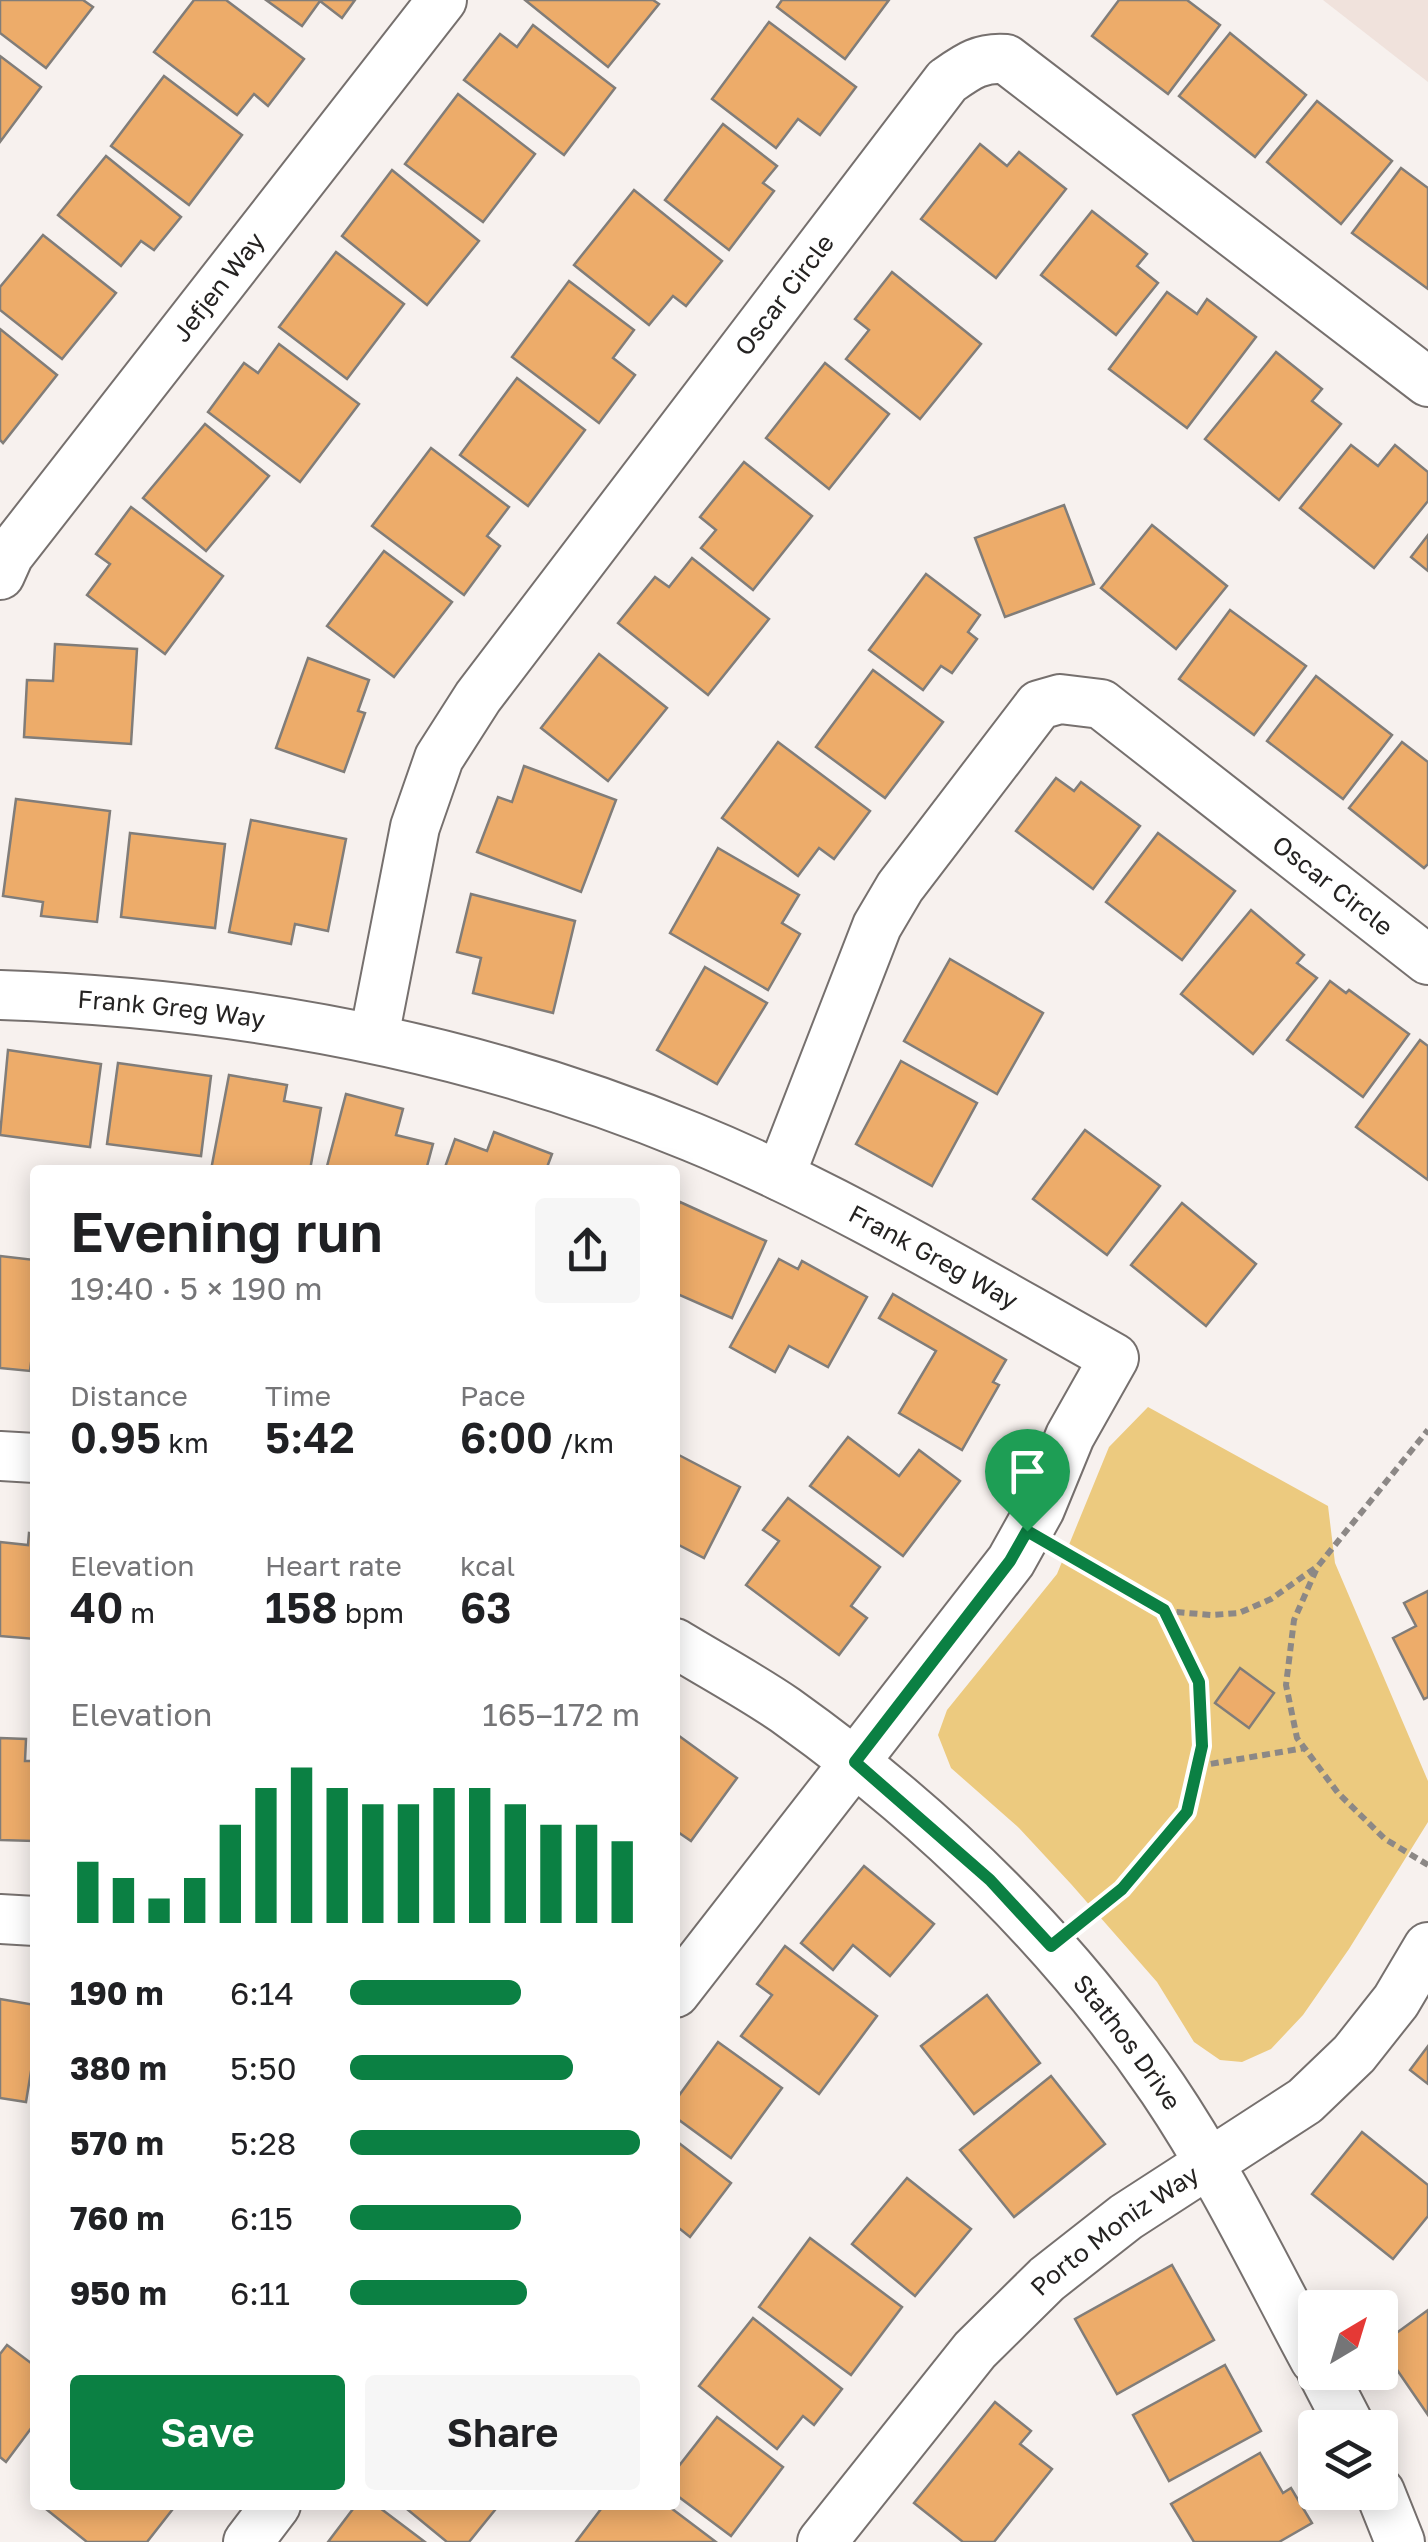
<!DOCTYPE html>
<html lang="en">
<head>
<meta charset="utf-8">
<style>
  body { margin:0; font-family:"Golos Text",sans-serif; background:#f6f6f6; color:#202124; height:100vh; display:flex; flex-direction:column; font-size:38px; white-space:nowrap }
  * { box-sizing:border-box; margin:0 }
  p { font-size:32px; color:#757577 }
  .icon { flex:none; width:55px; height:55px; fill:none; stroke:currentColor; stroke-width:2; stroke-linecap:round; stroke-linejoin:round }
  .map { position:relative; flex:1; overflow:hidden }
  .drawer { position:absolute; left:30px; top:1165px; width:650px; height:1345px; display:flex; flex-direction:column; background:#fff; border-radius:10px; box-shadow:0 5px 25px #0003 }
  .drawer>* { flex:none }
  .needle { width:65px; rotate:38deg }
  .controls { position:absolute; left:1298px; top:2290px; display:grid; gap:20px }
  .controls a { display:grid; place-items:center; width:100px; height:100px; border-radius:10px; background:#fff; box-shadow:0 5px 25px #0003; font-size:50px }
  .pin { position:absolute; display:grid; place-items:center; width:85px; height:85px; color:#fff; margin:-102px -42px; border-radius:50% 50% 50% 0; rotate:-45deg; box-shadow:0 0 10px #0007 }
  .pin .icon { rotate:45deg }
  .round { display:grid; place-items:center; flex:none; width:105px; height:105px; border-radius:10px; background:#f6f6f6 }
  .headline { display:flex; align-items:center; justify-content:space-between; height:170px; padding:0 40px }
  h1 { font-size:55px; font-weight:600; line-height:75px }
  .figures { display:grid; grid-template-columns:repeat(3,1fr); gap:15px; height:170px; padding:10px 40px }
  .figures div { display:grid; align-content:center }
  .figures b { font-size:42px; font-weight:600 }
  .figures small { font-size:28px; font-weight:400 }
  .figures p { font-size:28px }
  .chart { height:280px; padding:20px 40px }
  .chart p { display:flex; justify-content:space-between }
  .chart svg { width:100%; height:180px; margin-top:10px; stroke:#0b8043; stroke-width:6 }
  .cta { display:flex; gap:20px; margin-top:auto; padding:20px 40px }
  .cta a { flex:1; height:115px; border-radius:10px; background:#0b8043; color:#fff; font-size:40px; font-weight:600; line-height:115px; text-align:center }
  .cta a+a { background:#f6f6f6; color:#202124 }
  ul { padding:0 40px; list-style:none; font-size:32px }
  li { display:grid; grid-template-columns:160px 120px 1fr; align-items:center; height:75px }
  li i { height:25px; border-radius:12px; background:#0b8043 }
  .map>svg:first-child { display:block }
  .built { fill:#f0e2dc }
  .green { fill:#ecca7f }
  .building { fill:#edac6a; stroke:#817d79; stroke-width:2.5 }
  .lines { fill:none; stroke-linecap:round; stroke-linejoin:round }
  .minor-casing { stroke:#76706e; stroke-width:52 }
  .path { stroke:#8c8886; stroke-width:6; stroke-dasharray:8 5; stroke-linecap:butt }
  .minor { stroke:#fff; stroke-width:48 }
  .route-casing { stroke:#fff; stroke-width:20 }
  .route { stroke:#0b8043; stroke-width:12 }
  .labels { text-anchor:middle; stroke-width:9; stroke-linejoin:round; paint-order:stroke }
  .street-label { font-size:25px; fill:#252322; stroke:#f7f1ee }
</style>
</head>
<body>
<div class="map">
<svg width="1428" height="2542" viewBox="0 0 1428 2542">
  <rect width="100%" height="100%" fill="#f7f1ee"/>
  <polygon class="built" points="1323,0 1428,0 1428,82"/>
  <polygon class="green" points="1148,1407 1328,1506 1335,1563 1428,1781 1428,1822 1349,1949 1303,2015 1271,2049 1242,2062 1220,2060 1194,2042 1157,1982 1071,1884 1019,1828 951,1768 938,1735 947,1710 1057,1574 1109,1447"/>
  <g class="building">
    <polygon points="0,0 83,0 93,7 46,68 0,33"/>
    <polygon points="194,0 226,0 304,59 268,106 254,94 237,115 154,52"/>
    <polygon points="266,0 355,0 342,18 320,1 302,26"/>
    <polygon points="525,0 653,0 659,4 608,67"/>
    <polygon points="782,0 889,0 845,59 777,7"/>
    <polygon points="1119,0 1187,0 1220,25 1168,94 1092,36"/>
    <polygon points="769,22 856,87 820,135 798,119 776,148 712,99"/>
    <polygon points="533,25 615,88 564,155 464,80 500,34 517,47"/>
    <polygon points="1230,33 1306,95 1255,157 1179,96"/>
    <polygon points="0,56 41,87 0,142"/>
    <polygon points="164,76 242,135 189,205 111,146"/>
    <polygon points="458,94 535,154 483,222 405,164"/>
    <polygon points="1317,101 1392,161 1341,224 1267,162"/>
    <polygon points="723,124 777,166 763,183 774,191 729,250 665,200"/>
    <polygon points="980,144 1007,166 1019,152 1066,189 996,278 921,219"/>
    <polygon points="106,156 181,217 154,250 141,241 121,266 58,215"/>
    <polygon points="1401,168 1428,188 1428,289 1352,233"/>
    <polygon points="392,170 479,241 427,305 342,236"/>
    <polygon points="634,190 722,261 686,306 673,296 649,325 574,265"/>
    <polygon points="1092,211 1147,254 1137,266 1158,283 1116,335 1041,275"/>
    <polygon points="43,235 116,293 62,359 0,310 0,287"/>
    <polygon points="336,252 404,304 347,379 279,327"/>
    <polygon points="892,272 981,344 920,419 846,359 869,330 855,319"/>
    <polygon points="569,281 634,330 613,358 635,375 599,423 512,357"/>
    <polygon points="1167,292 1197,314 1207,299 1256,337 1187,428 1109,369"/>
    <polygon points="0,329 57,375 3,443 0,440"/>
    <polygon points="279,344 359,404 300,482 208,412 244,363 258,373"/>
    <polygon points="1276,352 1322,389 1312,401 1341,424 1279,500 1205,439"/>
    <polygon points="825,363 889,414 829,489 766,438"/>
    <polygon points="517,378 585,430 528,506 460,455"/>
    <polygon points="205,424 269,476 206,551 143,498"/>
    <polygon points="1351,445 1378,466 1395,445 1428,472 1428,501 1374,568 1300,508"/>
    <polygon points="431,448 509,507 487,536 500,546 464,595 372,526"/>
    <polygon points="744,462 812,516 753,590 701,548 716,530 700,517"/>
    <polygon points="1064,505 1094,584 1005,617 975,538"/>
    <polygon points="131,507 223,576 165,654 87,595 110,564 96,554"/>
    <polygon points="1152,525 1227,586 1176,649 1101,588"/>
    <polygon points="1428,535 1428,571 1411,557"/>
    <polygon points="384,551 452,602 394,677 327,626"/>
    <polygon points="692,558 769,619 708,695 618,623 655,577 669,587"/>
    <polygon points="926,574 980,615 968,632 977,639 952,673 941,666 923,690 869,650"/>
    <polygon points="1230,610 1306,666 1254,735 1179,679"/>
    <polygon points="55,644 137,649 131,744 24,737 27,680 53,681"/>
    <polygon points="599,654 667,708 608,781 541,728"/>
    <polygon points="308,658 369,680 358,711 365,713 344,772 276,748"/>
    <polygon points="873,670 943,722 885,798 816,747"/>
    <polygon points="1316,676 1392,735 1343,799 1267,741"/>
    <polygon points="778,742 870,811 834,859 819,848 798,876 722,818"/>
    <polygon points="1402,742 1428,762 1428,864 1424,868 1349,808"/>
    <polygon points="524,766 616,800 581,892 477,852 498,797 512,802"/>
    <polygon points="1056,778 1074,791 1081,782 1140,826 1093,889 1016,831"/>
    <polygon points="16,799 110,811 97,922 41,916 43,902 3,896"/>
    <polygon points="251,820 346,839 328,931 295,924 291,944 229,932"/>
    <polygon points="130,833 225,844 215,928 121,917"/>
    <polygon points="1158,833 1235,891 1182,960 1106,902"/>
    <polygon points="718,848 799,895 782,923 800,934 768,990 670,933"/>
    <polygon points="471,894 575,921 553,1013 473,993 481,958 457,952"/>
    <polygon points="1251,910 1304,955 1297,963 1317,978 1253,1054 1181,994"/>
    <polygon points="950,959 1043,1013 997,1094 904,1041"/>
    <polygon points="705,967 767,1003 717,1084 657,1050"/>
    <polygon points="1330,981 1346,993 1349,990 1409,1034 1363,1097 1287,1040"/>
    <polygon points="1420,1040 1428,1046 1428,1180 1356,1127"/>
    <polygon points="8,1050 101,1064 90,1147 0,1135"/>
    <polygon points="901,1061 977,1103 932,1186 856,1144"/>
    <polygon points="118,1063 211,1076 201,1156 107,1144"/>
    <polygon points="229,1075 287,1085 284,1101 321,1108 310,1170 211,1170"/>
    <polygon points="346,1094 403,1109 396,1135 433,1144 426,1170 326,1170"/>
    <polygon points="1085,1130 1160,1186 1107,1255 1033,1199"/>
    <polygon points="494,1132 552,1154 546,1170 444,1170 455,1139 487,1151"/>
    <polygon points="680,1202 766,1241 732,1318 675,1293 675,1212"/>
    <polygon points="1182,1203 1256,1264 1206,1326 1131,1265"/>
    <polygon points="0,1256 35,1260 35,1332 30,1371 0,1368"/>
    <polygon points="779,1259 798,1269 802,1261 867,1297 828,1367 789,1346 775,1372 730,1347"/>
    <polygon points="893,1294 1006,1360 993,1382 999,1385 962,1450 899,1413 936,1351 879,1318"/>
    <polygon points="848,1437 899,1476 919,1450 960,1481 903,1556 810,1486"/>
    <polygon points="675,1453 740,1487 704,1558 675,1543"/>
    <polygon points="788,1498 880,1567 851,1606 867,1618 839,1655 746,1585 779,1541 763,1530"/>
    <polygon points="29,1533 35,1534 35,1639 0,1636 0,1542 28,1545"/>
    <polygon points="1428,1591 1428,1697 1424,1699 1393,1638 1416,1626 1404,1603"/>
    <polygon points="1240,1668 1274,1693 1249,1728 1215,1703"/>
    <polygon points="675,1733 737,1778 691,1841 675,1830"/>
    <polygon points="0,1738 26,1739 25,1761 35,1761 35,1841 0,1840"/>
    <polygon points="864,1866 934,1924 890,1976 853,1945 833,1970 801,1943"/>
    <polygon points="785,1946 877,2016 819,2094 741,2036 772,1995 757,1984"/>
    <polygon points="987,1995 1040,2063 974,2114 921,2046"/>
    <polygon points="0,1999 35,2005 35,2047 26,2102 0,2098"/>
    <polygon points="718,2042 782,2088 731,2158 675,2117 675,2101"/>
    <polygon points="1428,2046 1428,2084 1410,2070"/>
    <polygon points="1051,2076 1105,2144 1014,2217 960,2150"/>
    <polygon points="1362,2132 1428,2185 1428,2216 1393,2259 1312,2194"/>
    <polygon points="675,2140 731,2183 690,2237 675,2225"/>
    <polygon points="907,2178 971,2229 915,2296 852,2244"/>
    <polygon points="810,2238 902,2307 851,2375 759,2307"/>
    <polygon points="1172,2265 1214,2340 1117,2394 1075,2319"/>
    <polygon points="1428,2310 1428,2415 1380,2345"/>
    <polygon points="753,2318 842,2389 814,2425 803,2416 777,2449 699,2386"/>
    <polygon points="7,2345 35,2366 35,2423 6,2462 0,2457 0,2354"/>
    <polygon points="1225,2365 1261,2431 1169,2481 1133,2415"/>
    <polygon points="995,2402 1031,2431 1020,2444 1052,2469 994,2542 963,2542 914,2503"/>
    <polygon points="717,2417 783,2467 731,2536 675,2494 675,2471"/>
    <polygon points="1260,2453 1283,2493 1291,2488 1312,2523 1279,2542 1194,2542 1171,2504"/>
    <polygon points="41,2505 176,2505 147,2542 87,2542"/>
    <polygon points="356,2505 376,2505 425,2542 328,2542"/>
    <polygon points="402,2505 499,2505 469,2542 447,2542"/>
    <polygon points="604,2505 667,2505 716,2542 576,2542"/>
  </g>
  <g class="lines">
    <g class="minor-casing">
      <g id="minor">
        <path id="s1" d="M0 575 9 555 442 0"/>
        <path id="s2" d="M0 995C238 1003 472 1046 692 1137 839 1197 976 1281 1114 1358L1070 1436 1040 1509 1011 1561 675 1993"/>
        <path id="s3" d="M374 1037 415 827 439 758 478 697 947 81C967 67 980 57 1006 59L1428 382"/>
        <path id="s4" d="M780 1176 877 926 900 887 1039 705 1060 699 1101 704 1428 960"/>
        <polyline points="0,1456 35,1458"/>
        <path id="s5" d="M675 1643C711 1665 750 1686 785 1710 931 1814 1062 1941 1163 2089 1221 2175 1266 2269 1315 2360"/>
        <polyline points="0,1919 35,1921"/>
        <polyline points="1322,2372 1351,2428"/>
        <polyline points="1380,2492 1400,2542"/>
        <polyline points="248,2542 276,2505"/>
        <path id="s6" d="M822 2542 975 2350 1047 2279 1126 2217 1305 2101 1354 2054 1396 2001 1428 1947"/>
      </g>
    </g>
    <g class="path">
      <polyline points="1063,1551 1164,1611 1211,1615 1239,1613 1271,1599 1318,1566 1428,1430"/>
      <polyline points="1316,1570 1294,1620 1286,1685 1297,1738 1338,1793 1385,1839 1428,1865"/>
      <polyline points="1198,1766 1305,1748"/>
      <polyline points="1082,1922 1122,1889 1187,1812 1202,1746 1199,1682 1165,1612"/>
    </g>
    <use href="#minor" class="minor"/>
  </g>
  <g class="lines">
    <g class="route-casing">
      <polygon id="route" points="1027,1531 1164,1610 1199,1682 1202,1746 1187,1812 1122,1889 1051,1946 990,1880 855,1762 1010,1561"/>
    </g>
    <use href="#route" class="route"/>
  </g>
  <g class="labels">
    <g class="street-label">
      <text dy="9" stroke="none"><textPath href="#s1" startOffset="362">Jefjen Way</textPath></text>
      <text dy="9" stroke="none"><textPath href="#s3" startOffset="865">Oscar Circle</textPath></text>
      <text dy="9" stroke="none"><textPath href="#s4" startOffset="900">Oscar Circle</textPath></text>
      <text dy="9" stroke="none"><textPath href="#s2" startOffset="172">Frank Greg Way</textPath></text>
      <text dy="9" stroke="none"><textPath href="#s2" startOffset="980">Frank Greg Way</textPath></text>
      <text dy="9" stroke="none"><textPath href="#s5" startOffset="608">Stathos Drive</textPath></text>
      <text dy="9" stroke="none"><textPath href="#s6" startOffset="430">Porto Moniz Way</textPath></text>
    </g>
  </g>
</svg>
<div class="controls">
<a><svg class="needle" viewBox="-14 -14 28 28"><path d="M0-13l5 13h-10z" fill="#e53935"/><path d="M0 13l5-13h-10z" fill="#757577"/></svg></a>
<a><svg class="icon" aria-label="layers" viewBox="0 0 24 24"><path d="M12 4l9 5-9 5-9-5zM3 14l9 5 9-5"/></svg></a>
</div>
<div class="pin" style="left:1027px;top:1531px;background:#1e9e55"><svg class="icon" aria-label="arrive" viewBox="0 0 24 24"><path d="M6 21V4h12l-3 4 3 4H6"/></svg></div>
<section class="drawer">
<div class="headline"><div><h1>Evening run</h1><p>19:40 · 5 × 190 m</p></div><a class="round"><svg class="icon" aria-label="share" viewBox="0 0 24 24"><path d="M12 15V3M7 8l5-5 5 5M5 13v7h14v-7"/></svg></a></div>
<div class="figures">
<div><p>Distance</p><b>0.95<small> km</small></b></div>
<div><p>Time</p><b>5:42</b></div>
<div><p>Pace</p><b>6:00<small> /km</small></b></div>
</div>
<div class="figures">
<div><p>Elevation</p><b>40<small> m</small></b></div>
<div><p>Heart rate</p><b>158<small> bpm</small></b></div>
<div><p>kcal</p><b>63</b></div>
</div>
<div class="chart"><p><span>Elevation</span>165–172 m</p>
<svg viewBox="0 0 160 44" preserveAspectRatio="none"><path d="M5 44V29M15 44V33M25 44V38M35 44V33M45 44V20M55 44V11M65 44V6M75 44V11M85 44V15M95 44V15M105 44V11M115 44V11M125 44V15M135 44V20M145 44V20M155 44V24"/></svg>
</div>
<ul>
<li><b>190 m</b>6:14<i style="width:59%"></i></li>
<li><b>380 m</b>5:50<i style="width:77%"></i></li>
<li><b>570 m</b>5:28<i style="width:100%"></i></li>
<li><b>760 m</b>6:15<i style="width:59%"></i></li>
<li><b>950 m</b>6:11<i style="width:61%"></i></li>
</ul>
<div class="cta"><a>Save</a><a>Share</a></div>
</section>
</div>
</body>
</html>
